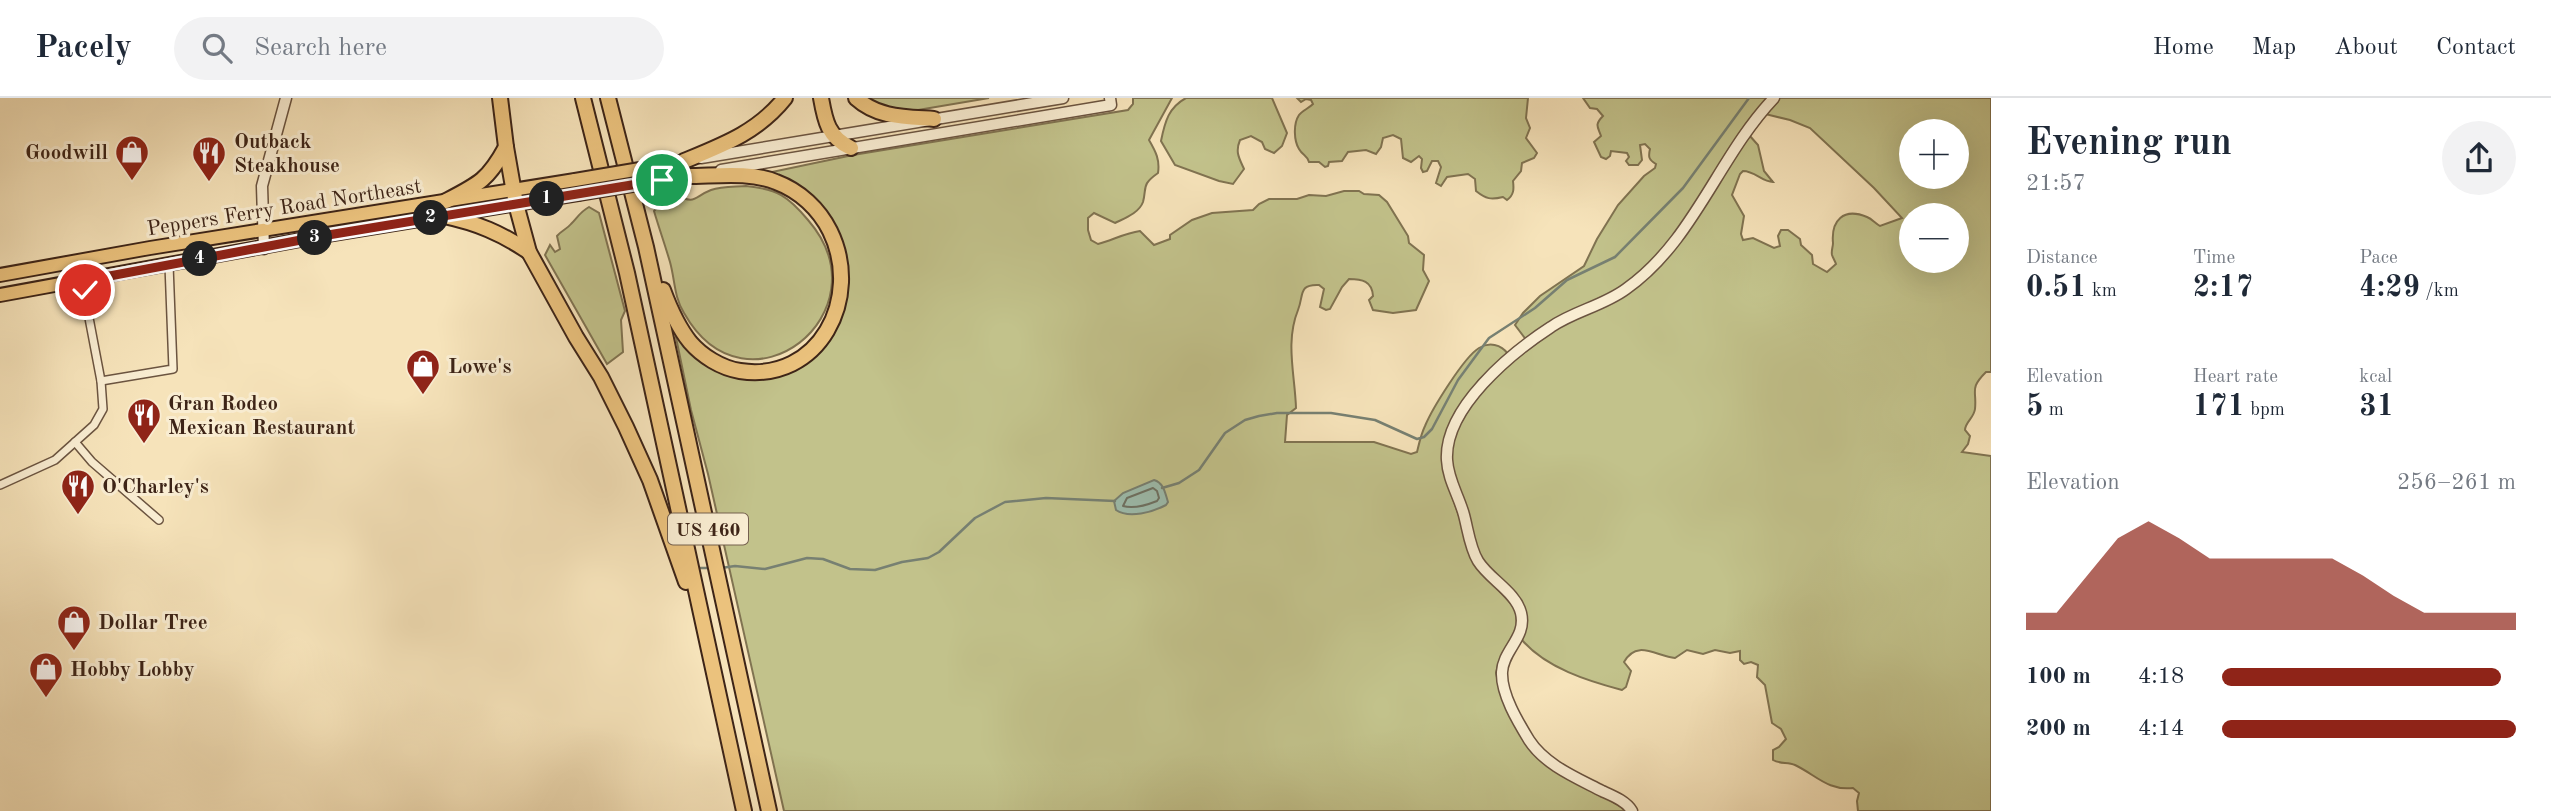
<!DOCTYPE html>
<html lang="en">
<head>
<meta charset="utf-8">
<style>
  body { margin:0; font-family:"Old Standard TT",serif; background:#f2f2f3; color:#1f2937; height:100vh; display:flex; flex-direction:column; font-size:26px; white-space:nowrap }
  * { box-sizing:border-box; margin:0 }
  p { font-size:23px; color:#747a83 }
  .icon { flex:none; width:38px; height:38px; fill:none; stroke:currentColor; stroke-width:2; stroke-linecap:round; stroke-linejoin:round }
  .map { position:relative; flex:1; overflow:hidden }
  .details { display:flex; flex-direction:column; background:#fff; width:560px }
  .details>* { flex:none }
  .fabs { position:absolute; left:1899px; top:21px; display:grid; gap:14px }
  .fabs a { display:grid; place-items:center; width:70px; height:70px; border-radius:50%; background:#fff; box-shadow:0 7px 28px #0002; font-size:35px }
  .pin { position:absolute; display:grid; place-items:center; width:60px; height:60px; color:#fff; margin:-30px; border:4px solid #fff; border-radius:50%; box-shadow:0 2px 7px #0007 }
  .km { position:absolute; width:35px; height:35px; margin:-18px; border-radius:50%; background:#222; color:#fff; font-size:19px; line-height:35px; text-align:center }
  .round { display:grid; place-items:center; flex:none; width:74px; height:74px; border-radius:37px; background:#f2f2f3 }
  .headline { display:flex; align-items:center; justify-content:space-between; height:119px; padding:0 35px }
  h1 { font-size:38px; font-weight:700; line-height:52px }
  .figures { display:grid; grid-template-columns:repeat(3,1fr); gap:10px; height:119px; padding:7px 35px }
  .figures div { display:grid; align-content:center }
  .figures b { font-size:30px; font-weight:700 }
  .figures small { font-size:19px; font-weight:400 }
  .figures p { font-size:19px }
  .chart { height:196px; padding:14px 35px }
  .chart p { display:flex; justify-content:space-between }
  .chart svg { width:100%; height:126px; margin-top:7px; fill:#8f2418; opacity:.7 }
  ul { padding:0 35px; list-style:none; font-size:23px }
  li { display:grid; grid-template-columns:112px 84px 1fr; align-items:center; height:52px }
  li i { height:18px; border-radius:9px; background:#8f2418 }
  header { display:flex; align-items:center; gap:42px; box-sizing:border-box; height:98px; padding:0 35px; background:#fff; border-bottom:2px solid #e0e1e3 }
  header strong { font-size:33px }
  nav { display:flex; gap:38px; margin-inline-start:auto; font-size:24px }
  .search { width:490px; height:63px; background:#f2f2f3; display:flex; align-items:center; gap:18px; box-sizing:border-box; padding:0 24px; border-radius:38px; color:#747a83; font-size:26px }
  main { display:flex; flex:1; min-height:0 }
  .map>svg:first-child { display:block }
  .green { fill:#c2c28b; stroke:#807351; stroke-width:2; fill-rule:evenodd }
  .water { fill:#9dbeaf; stroke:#778072; stroke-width:2 }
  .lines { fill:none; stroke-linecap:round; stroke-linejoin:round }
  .shore { stroke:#6d7163; stroke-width:2 }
  .stream { stroke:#778072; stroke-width:2.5 }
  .minor-casing { stroke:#6b5440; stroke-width:10 }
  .tertiary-casing { stroke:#6b5440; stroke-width:13 }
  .primary-casing { stroke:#3d2417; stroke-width:16 }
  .motorway-casing { stroke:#3d2417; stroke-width:18 }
  .minor { stroke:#f9edd2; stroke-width:7 }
  .tertiary { stroke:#f9edd2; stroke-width:10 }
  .primary { stroke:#ebc27d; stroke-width:12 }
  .motorway { stroke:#ebc27d; stroke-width:14 }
  .primary-bridge-casing { stroke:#3d2417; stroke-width:16; stroke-linecap:butt }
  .primary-bridge { stroke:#ebc27d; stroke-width:12 }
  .route-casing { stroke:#fff; stroke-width:14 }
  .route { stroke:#8f2418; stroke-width:9 }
  .labels { text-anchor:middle; stroke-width:6; stroke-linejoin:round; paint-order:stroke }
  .shield { fill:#f9edd2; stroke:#75604f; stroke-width:2 }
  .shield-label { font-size:19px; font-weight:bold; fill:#3d2417 }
  .poi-label { font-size:21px; font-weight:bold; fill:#3d2417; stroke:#f9edd2; text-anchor:start }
  .street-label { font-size:21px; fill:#3d2417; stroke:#f9edd2 }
</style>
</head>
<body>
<header>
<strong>Pacely</strong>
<div class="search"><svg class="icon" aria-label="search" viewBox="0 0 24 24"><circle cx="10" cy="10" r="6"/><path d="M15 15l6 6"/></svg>Search here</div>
<nav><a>Home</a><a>Map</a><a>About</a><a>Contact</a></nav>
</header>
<main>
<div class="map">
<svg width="1991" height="713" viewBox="0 0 1991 713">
  <rect width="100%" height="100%" fill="#f6e3ba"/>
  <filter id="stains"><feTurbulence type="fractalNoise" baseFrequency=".00286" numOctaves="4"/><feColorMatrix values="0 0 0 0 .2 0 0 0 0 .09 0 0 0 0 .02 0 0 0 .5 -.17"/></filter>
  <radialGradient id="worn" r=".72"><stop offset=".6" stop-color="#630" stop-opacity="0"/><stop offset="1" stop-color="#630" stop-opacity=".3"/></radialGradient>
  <g class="green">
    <polygon points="864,0 989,0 912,13 894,13"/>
    <path d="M1133 0H1172L1149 42C1156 54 1160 62 1158 75 1141 87 1147 89 1143 104 1139 115 1125 120 1115 125L1094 115 1088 120V132L1091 142 1098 146C1113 142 1125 135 1140 133L1154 147 1170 141V137L1192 122 1212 115 1253 112 1259 106 1269 101H1297L1309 97 1326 98 1344 93H1359L1364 96 1379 97 1387 104 1408 138 1409 145 1424 157 1423 172 1429 183 1416 212 1393 215 1373 212 1369 202 1373 198C1372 183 1362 181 1349 181L1342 189 1330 211 1326 212 1320 209 1324 191 1319 187C1298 186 1304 197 1298 212 1285 244 1295 277 1296 310L1287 317 1285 344H1374L1411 356 1417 354C1419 346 1421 336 1425 328 1432 311 1464 259 1479 250 1489 244 1501 246 1508 256L1479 282 1453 322 1443 352 1446 381 1477 469 1516 511 1517 529 1498 567 1496 575 1499 588 1532 652 1627 713H784L708 376 691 312 673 225 689 246 758 276 823 246 845 159 835 130 767 75 853 57 1128 12 1133 6Z"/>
    <path d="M1186 0H1272L1287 35 1282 48 1274 55 1265 51 1262 44 1251 38 1240 42C1235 54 1239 60 1244 71L1233 86 1219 83 1175 67 1161 43C1165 23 1169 9 1186 0Z"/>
    <path d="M1297 0H1528L1526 20 1530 30 1526 40 1537 55 1534 60 1522 65 1521 73 1513 83C1514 91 1514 97 1507 102L1503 99C1491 102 1486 101 1476 93L1475 81 1468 76 1447 79 1441 88 1436 85 1441 69 1438 63H1432L1427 73 1423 74 1421 70 1422 61 1419 58 1411 64 1403 60 1401 41 1393 37 1383 40 1381 49 1376 56 1366 52 1348 54 1342 63 1329 64 1328 68 1325 69 1319 64H1309C1307 57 1303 58 1299 51 1294 43 1293 26 1299 17 1302 13 1309 10 1313 6L1311 2 1306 1 1301 4Z"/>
    <path d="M1583 0H1769C1725 65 1678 152 1612 196 1585 214 1555 228 1527 243L1515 227 1523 215 1540 198 1584 168 1597 141 1618 107 1644 78 1655 70 1656 66C1649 62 1648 59 1650 51L1645 46 1640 47 1642 62 1638 67H1629L1626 63 1629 59 1627 55 1611 53 1610 58 1606 61 1601 59 1594 44 1601 38C1598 29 1594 27 1603 18L1597 11 1590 10Z"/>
    <path d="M1778 0H1991V274H1986C1969 291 1977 292 1975 311 1974 320 1965 324 1965 332L1970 338 1968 346 1962 354 1991 358V713H1858L1857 703 1859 695 1853 690C1828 693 1816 677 1795 667 1788 664 1780 666 1773 662V652L1779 649 1786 641 1781 631 1772 625 1765 587 1757 579 1758 567 1751 564 1744 566 1740 562V553L1730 555 1715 552 1703 556 1687 552 1675 560C1656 558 1637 541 1624 564L1631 573 1626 589 1622 592C1588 583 1546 570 1522 542L1526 523 1478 456 1450 366 1454 336 1472 306 1489 285 1517 260 1558 229 1634 189 1729 67 1749 37 1758 47 1764 73 1773 84C1762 84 1755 73 1743 73L1740 76 1732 97 1744 118 1741 136 1743 142 1753 140 1774 150 1780 148 1778 138 1781 132H1788L1800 141 1801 147 1812 157 1813 166 1827 174 1836 166C1835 163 1833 160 1832 157 1831 153 1833 149 1833 145 1831 123 1843 109 1867 119 1872 121 1875 125 1880 128L1902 120 1874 90 1810 30 1790 22 1765 16ZM1911 33H1956V79H1911ZM1911 117H1956V163H1911Z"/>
    <path d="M746 88C777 91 788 98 808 122 888 214 747 326 684 215 674 199 675 182 670 164 665 147 659 130 654 113L667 100 675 97C697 107 693 99 711 92 722 88 735 89 746 88Z"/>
    <path d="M589 109 599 115 625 213 621 222 623 254 607 266 545 157 550 147 555 154 560 151 557 138C562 132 567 131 571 126 578 119 580 114 589 109Z"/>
  </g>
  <path class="water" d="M1154 382C1164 385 1165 395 1168 404L1166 407C1153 414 1129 421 1116 412L1114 403 1123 395Z"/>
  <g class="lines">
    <path class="shore" d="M1153 390 1157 393 1159 400 1157 403C1147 407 1133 411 1123 408L1127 400Z"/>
    <g class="stream">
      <polyline points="1162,390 1179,385 1199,372 1225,335 1245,322 1259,318 1277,315 1331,315 1375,322 1417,341 1424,339 1432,331 1458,282 1489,240 1535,210 1567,182 1615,159 1683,90 1749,0"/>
      <polyline points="696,470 710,470"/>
      <polyline points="721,470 735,468 765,471 807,460 823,461 850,471 875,472 902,464 928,460 939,454 975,420 1005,404 1046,400 1115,403"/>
    </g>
    <g class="minor-casing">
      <g id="minor">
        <polyline points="101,283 173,271 169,167"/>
        <polyline points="75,344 92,364 159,422"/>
        <polyline points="0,387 55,362 94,327 103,311 101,283 78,162"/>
      </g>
    </g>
    <g class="tertiary-casing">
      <g id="tertiary">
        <polyline points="701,60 1063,0"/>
        <polyline points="721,72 1111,7 1110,0"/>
        <polyline points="264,151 262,88 286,0"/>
        <path d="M1632 713C1626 703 1613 698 1602 693 1577 680 1545 667 1529 642 1518 624 1501 596 1502 574 1503 552 1527 539 1521 515 1516 494 1489 481 1478 463 1470 450 1468 432 1464 417 1459 398 1448 382 1447 362 1444 310 1511 255 1551 229 1574 213 1603 208 1626 191 1694 143 1718 59 1774 0"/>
      </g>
    </g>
    <g class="primary-casing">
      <g id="primary">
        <polyline points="658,68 684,63"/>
        <polyline points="662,82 687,78"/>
        <polyline points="0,177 150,150 575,82"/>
        <polyline points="0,197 322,138 578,96"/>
      </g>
    </g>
    <g class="motorway-casing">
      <g id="motorway">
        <polyline points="500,0 506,49 516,106 529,154 576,239 601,279 626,329 650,382 686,484"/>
        <polyline points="583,0 627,175 744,713"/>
        <polyline points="608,0 646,149 769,713"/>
        <path d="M821 0C825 23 828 39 851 50"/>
        <path d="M856 0C878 20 906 19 934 21"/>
        <path d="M684 63C723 47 758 34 785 0"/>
        <path d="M446 103C479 86 488 82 506 49"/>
        <path d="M444 118C477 125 501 135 529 154"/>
        <path d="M663 192C670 211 678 229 690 244 702 258 721 270 740 273 819 285 863 200 830 133 819 111 800 93 776 84 749 73 716 78 687 78"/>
      </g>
    </g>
    <use href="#minor" class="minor"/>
    <use href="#tertiary" class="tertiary"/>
    <use href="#primary" class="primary"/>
    <use href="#motorway" class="motorway"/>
    <g class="primary-bridge-casing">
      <g id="primary-bridge">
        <polyline points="575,82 658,68"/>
        <polyline points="578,96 662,82"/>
      </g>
    </g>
    <use href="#primary-bridge" class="primary-bridge"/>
  </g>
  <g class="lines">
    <g class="route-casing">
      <polyline id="route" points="85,192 83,183 322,138 662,82"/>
    </g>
    <use href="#route" class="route"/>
  </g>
  <defs>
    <g id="shop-pin" transform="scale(1.75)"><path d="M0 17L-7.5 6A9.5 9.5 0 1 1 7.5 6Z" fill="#8f2418" stroke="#f9edd2"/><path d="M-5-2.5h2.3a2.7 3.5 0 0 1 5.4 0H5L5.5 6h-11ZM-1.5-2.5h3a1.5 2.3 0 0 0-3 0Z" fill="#fff"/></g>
    <g id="restaurant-pin" transform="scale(1.75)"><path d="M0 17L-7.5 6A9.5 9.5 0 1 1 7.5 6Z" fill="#8f2418" stroke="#f9edd2"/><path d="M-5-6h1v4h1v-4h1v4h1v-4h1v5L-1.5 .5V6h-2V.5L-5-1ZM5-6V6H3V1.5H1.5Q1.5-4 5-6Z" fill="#fff"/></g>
  </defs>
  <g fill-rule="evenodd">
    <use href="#shop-pin" x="132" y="54"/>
    <use href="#restaurant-pin" x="209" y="55"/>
    <use href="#shop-pin" x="423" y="268"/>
    <use href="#restaurant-pin" x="144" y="317"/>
    <use href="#restaurant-pin" x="78" y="388"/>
    <use href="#shop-pin" x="74" y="524"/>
    <use href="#shop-pin" x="46" y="571"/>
  </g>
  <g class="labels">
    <rect class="shield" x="668" y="415.5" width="80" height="31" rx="5"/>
    <g class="shield-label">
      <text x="708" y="438">US 460</text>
    </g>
    <g class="poi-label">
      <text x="234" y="50">Outback<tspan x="234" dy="24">Steakhouse</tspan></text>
      <text x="108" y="61" text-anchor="end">Goodwill</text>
      <text x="448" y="275">Lowe's</text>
      <text x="168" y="312">Gran Rodeo<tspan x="168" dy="24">Mexican Restaurant</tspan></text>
      <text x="102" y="395">O'Charley's</text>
      <text x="98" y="531">Dollar Tree</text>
      <text x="70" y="578">Hobby Lobby</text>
    </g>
    <g class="street-label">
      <text transform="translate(284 109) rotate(-9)" y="7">Peppers Ferry Road Northeast</text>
    </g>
  </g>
  <rect width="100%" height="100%" filter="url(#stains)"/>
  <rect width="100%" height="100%" fill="url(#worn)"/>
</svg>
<div class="fabs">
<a>+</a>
<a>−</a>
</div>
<div class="pin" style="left:662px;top:82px;background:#1e9e55"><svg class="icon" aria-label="arrive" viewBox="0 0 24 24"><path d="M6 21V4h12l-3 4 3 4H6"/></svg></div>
<div class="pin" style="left:85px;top:192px;background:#d93025"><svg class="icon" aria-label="check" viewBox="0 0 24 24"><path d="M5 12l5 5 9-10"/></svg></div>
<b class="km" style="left:547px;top:101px">1</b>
<b class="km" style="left:431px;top:120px">2</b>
<b class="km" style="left:315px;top:140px">3</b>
<b class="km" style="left:200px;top:161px">4</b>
</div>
<section class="details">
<div class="headline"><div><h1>Evening run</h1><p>21:57</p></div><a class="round"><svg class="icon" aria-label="share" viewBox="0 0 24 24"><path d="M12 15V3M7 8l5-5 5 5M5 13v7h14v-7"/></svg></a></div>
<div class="figures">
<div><p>Distance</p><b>0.51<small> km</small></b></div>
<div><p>Time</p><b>2:17</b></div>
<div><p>Pace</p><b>4:29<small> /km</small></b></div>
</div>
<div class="figures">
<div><p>Elevation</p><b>5<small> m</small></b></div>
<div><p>Heart rate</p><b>171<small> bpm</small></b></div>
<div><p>kcal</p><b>31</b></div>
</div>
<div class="chart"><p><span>Elevation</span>256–261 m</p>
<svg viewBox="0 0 160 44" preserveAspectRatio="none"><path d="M0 44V38L10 38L20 25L30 12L40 6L50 12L60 19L70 19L80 19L90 19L100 19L110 25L120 32L130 38L140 38L150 38L160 38V44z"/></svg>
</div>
<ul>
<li><b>100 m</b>4:18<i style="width:95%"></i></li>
<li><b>200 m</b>4:14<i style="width:100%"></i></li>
</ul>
</section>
</main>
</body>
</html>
